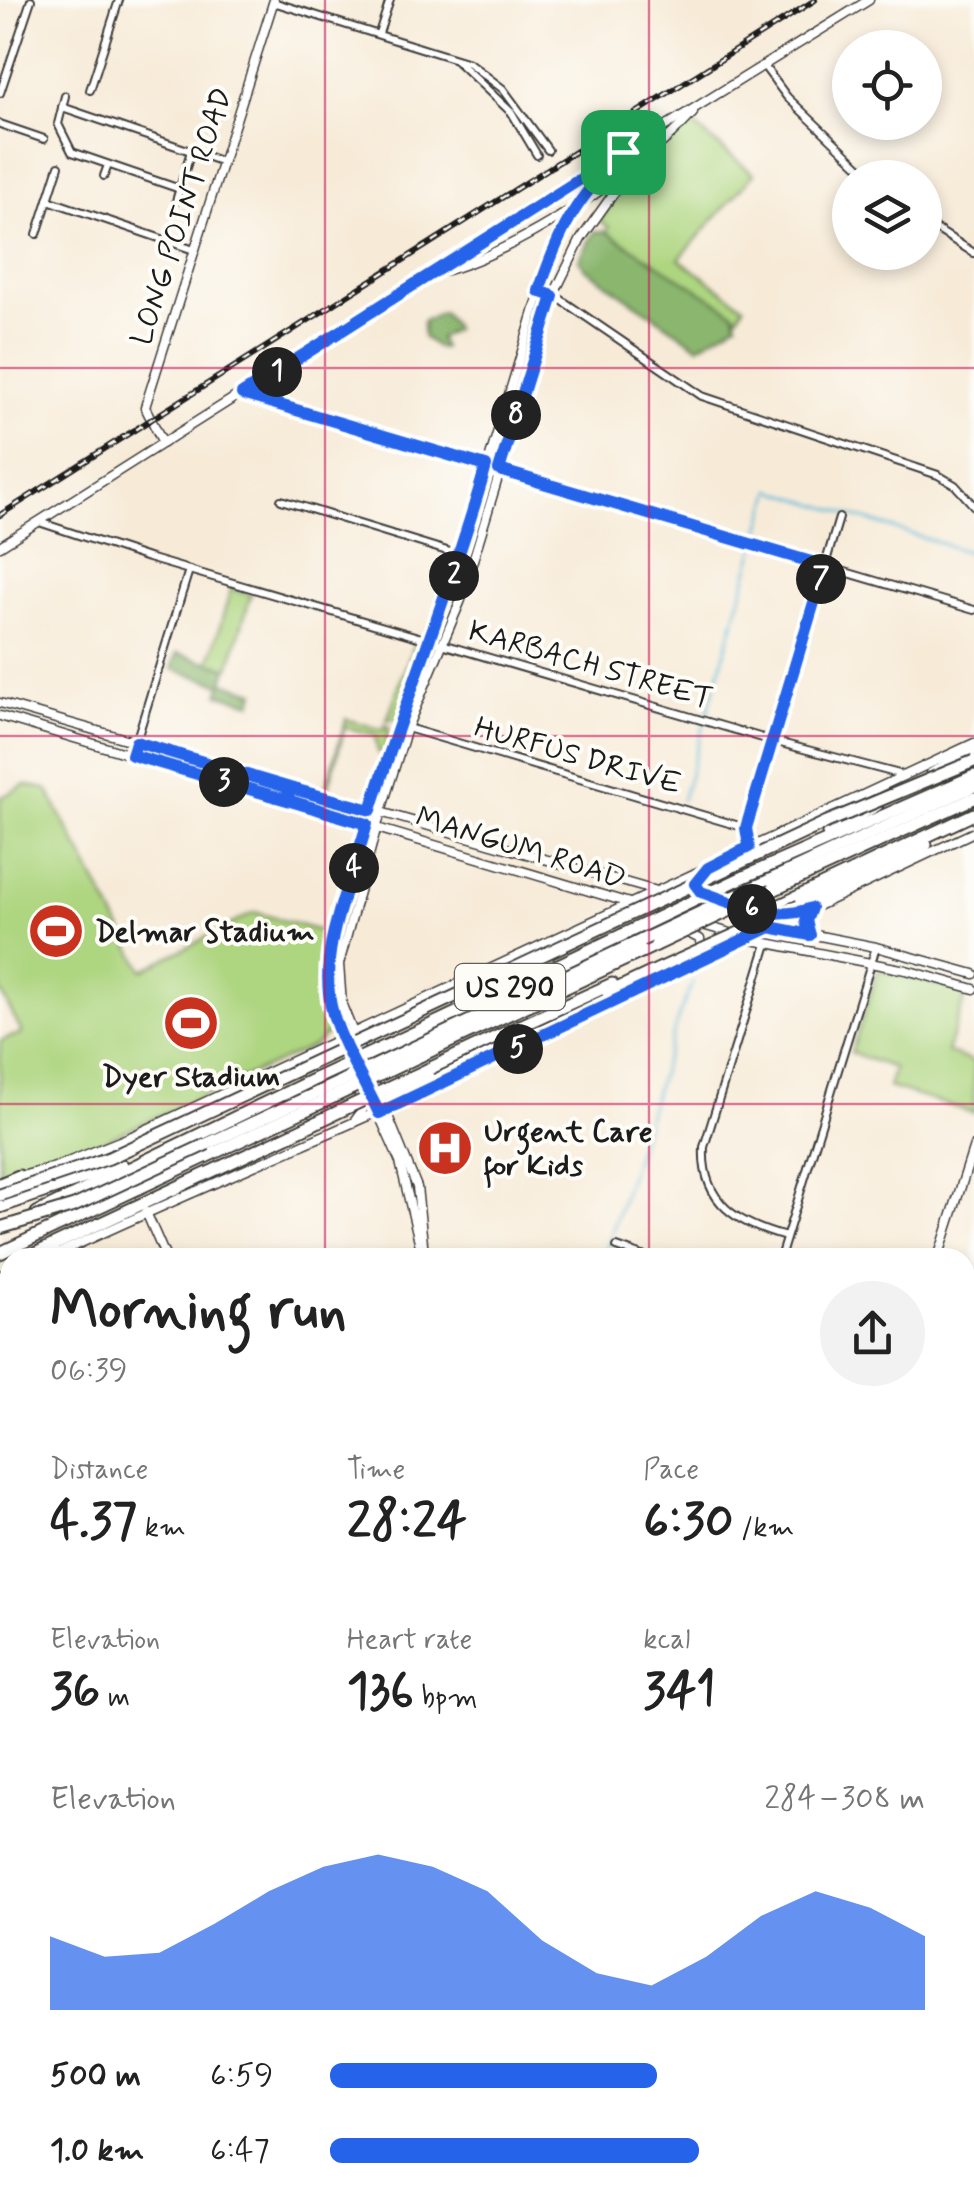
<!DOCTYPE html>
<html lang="en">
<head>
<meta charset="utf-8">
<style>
  body { margin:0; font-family:Mynerve,sans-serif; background:#f2f2f2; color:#222; height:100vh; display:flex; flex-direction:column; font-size:38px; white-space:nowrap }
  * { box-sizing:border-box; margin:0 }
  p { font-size:32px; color:#767676 }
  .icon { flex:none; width:55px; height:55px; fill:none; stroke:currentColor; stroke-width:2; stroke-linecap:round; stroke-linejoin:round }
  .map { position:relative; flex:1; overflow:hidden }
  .drawer { position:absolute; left:0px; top:1248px; width:975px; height:962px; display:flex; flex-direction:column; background:#fff; border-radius:30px 30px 0 0; box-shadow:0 5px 15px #0003 }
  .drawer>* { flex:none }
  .buttons { position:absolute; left:832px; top:30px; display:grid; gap:20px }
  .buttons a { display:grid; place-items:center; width:110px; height:110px; border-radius:50%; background:#fff; box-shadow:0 5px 15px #0003; font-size:50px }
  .pin { position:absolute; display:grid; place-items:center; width:85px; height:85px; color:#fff; margin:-42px; border-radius:20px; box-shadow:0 5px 15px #0006 }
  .km { position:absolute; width:50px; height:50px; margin:-25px; border-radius:50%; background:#222; color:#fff; font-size:28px; line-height:50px; text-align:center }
  .round { display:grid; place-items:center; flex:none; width:105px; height:105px; border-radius:52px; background:#f2f2f2 }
  .overview { display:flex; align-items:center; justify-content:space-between; height:170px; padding:0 50px }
  h1 { font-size:55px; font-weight:700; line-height:75px }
  .figures { display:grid; grid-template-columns:repeat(3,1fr); gap:15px; height:170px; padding:10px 50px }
  .figures div { display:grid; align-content:center }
  .figures b { font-size:50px; font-weight:700 }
  .figures small { font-size:28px; font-weight:400 }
  .figures p { font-size:28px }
  .chart { height:280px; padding:20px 50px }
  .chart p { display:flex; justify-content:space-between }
  .chart svg { width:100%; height:180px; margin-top:10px; fill:#2563eb; opacity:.7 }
  ul { padding:0 50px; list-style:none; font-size:32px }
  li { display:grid; grid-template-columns:160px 120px 1fr; align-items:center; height:75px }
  li i { height:25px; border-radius:12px; background:#2563eb }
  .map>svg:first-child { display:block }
  .green { fill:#aed580; stroke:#65784e; stroke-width:2.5 }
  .forest { fill:#8ab66e; stroke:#536945; stroke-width:2.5 }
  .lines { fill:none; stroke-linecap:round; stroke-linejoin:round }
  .stream { stroke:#5bb8d9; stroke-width:2.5 }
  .minor-casing { stroke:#3d3b38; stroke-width:10 }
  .tertiary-casing { stroke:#3d3b38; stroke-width:11 }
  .secondary-casing { stroke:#3d3b38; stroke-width:11 }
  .motorway-casing { stroke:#3d3b38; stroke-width:15 }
  .minor { stroke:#fff; stroke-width:6 }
  .tertiary { stroke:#fff; stroke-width:8 }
  .secondary { stroke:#fff; stroke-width:8 }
  .motorway { stroke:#fff; stroke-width:11 }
  .rail-casing { stroke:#1c1c1c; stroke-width:6 }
  .rail { stroke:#fdfcf7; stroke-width:2.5; stroke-dasharray:8; stroke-linecap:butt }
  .motorway-bridge-casing { stroke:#3d3b38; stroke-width:15; stroke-linecap:butt }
  .motorway-bridge { stroke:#fff; stroke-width:11 }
  .route-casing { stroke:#fff; stroke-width:20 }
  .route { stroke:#2563eb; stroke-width:12 }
  .grid { fill:none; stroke:#c2185b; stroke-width:2.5; stroke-opacity:0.55 }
  .labels { text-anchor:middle; stroke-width:8; stroke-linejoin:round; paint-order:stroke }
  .shield { fill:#fdfcf7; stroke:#605f5e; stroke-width:2.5 }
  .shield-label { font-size:28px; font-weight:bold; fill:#1c1c1c }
  .street-label { font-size:30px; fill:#1c1c1c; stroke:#fdfcf7 }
  .poi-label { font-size:30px; font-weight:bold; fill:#1c1c1c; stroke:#fdfcf7; text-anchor:start }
</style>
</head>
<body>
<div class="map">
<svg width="974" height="2209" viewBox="0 0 974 2209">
  <rect width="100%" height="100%" fill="#fdfcf7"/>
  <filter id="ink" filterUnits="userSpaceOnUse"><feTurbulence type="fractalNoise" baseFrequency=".01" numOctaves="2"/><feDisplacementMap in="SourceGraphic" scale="20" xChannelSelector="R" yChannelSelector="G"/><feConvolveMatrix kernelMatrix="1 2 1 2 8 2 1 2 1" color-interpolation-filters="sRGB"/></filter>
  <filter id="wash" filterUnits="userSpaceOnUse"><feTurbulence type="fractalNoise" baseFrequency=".0048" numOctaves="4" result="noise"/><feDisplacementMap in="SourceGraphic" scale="40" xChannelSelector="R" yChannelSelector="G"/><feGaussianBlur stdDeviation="2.25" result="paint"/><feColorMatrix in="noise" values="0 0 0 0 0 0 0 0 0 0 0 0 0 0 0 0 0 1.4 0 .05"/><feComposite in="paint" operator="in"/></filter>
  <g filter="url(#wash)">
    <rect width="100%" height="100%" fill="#f7ebd8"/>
    <g class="green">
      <polygon points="689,122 754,174 679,259 744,306 736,319 734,313 607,232 609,227 600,221 633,171"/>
      <polygon points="231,589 251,595 229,668 209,663"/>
      <polygon points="415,641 426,646 396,719 387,720"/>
      <polygon points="346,719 383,730 385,725 389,727 385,753 378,753 375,735 345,727 327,793 319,791 326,786"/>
      <polygon points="25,785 47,789 143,970 255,912 323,932 318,979 328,1032 316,1045 54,1163 0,1174 0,1041 22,1033 0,990 0,798"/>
      <polygon points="878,970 967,992 947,1052 974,1062 974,1113 888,1087 894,1068 851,1053"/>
      <polygon points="974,1476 974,1600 965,1628 965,1504"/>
      <polygon points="974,2095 974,2209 216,2209 214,2200 965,2200 965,2098"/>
    </g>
    <g class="forest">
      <polygon points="605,231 735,313 737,323 698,346 587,270 579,260 594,232"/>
      <polygon points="443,312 455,329 439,338 443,348 438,348 423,337 423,321"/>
      <polygon points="177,653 227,668 223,682 255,692 252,703 219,694 221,684 172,669"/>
    </g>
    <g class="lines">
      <g class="stream">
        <polyline points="682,800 772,490 974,554"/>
        <polyline points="604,1258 679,1015 693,982"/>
        <polyline points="719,2204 720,2207"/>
      </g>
    </g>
  </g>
  <g filter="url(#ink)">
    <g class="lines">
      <g class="minor-casing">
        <g id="minor">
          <polyline points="273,2 469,63 503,89 548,150"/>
          <polyline points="379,33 390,0"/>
          <polyline points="456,60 512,113 537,155"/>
          <polyline points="764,66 787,97 872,178"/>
          <polyline points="90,90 119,0"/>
          <polyline points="0,93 31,0"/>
          <polyline points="65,96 58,124 72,152 180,189"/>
          <polyline points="62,107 223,162"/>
          <polyline points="0,124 44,139"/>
          <polyline points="104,176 108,165"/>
          <polyline points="48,200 194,250"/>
          <polyline points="176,201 191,151"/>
          <polyline points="925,222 974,253"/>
          <polyline points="37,234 59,166"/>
          <polyline points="539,291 560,299 702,396 938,475 955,485 974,506"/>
          <polyline points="242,394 974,610"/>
          <polyline points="281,500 473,559"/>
          <polyline points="39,522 148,558 773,741 903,775"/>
          <polyline points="397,725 746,828"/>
          <polyline points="132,755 189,570"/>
          <polyline points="749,847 746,828 839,518"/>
          <path d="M767 944 704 1147C701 1203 738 1224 786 1237"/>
          <polyline points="617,1247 648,1258"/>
          <polyline points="780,1258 876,947"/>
          <polyline points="965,1358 974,1361"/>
          <polyline points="965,1740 974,1743"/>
          <polyline points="965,1814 974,1817"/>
        </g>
      </g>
      <g class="tertiary-casing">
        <g id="tertiary">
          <polyline points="146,1212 166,1258"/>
          <polyline points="938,1258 974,1146"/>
        </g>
      </g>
      <g class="secondary-casing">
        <g id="secondary">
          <polyline points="622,153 869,0"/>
          <path d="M440 272C515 254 641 170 693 113"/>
          <polyline points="163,443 145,407 274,0"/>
          <polyline points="0,546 610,160"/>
          <polyline points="0,703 656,891"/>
          <polyline points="0,716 633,904"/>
          <polyline points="699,924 734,934"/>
          <polyline points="769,926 876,947 974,974"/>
          <polyline points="686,932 700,939 702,953"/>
          <polyline points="747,939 906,970 974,989"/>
          <polyline points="651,985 974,832"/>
          <polyline points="364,1060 342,1005 339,964 382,808 407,728 461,600 553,296 581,239 633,166"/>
          <polyline points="372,1077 417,1187 424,1253"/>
          <polyline points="354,1122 364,1108 354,1082"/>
          <polyline points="14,1178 55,1167 132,1136 974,743"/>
          <path d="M55 1255C224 1176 397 1107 566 1026"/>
          <polyline points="423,1258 400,1162 333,1012 330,954 397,725 445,605 557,236 581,196 623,152"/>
          <polyline points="0,1295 10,1286"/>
          <polyline points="0,1728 10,1742"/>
          <polyline points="0,1864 10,1884"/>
          <polyline points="965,2077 974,2050"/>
          <polyline points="965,2107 974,2079"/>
          <polyline points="159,2200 160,2209"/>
          <polyline points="51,2209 64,2200"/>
          <polyline points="78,2209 89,2200"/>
          <polyline points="924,2209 926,2200"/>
          <polyline points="933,2209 935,2200"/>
        </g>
      </g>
      <g class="motorway-casing">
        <g id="motorway">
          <polyline points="932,774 974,750"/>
          <polyline points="828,833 877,805"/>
          <polyline points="737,880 974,776"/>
          <polyline points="757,886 974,786"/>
          <polyline points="771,891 974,798"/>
          <polyline points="778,906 974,814"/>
          <polyline points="799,906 926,845"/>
          <polyline points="608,993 659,969"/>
          <polyline points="507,1032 612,984"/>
          <polyline points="399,1040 622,935"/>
          <polyline points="404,1052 642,940"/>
          <polyline points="409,1061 656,945"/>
          <polyline points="429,1078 653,984"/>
          <polyline points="207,1144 323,1090"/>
          <polyline points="0,1184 19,1176"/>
          <polyline points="0,1207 122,1165"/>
          <polyline points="37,1213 317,1078"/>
          <polyline points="0,1253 327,1100"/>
          <polyline points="26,1258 296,1132"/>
          <polyline points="47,1258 56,1254"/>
          <polyline points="0,1278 10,1273"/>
          <polyline points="0,1740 10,1756"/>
          <polyline points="0,1771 10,1788"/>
          <polyline points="0,1818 10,1835"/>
          <polyline points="0,1851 10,1872"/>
          <polyline points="113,2200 114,2209"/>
          <polyline points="131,2200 132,2209"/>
        </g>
      </g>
      <use href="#minor" class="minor"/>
      <use href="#tertiary" class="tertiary"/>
      <use href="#secondary" class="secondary"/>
      <use href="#motorway" class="motorway"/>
      <g class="rail-casing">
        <polyline id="rail" points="0,515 815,0"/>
      </g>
      <use href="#rail" class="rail"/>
      <g class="motorway-bridge-casing">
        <g id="motorway-bridge">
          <polyline points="751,919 778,906"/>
          <polyline points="622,935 737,880"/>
          <polyline points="642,940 757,886"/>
          <polyline points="656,945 771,891"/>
          <polyline points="659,969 799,906"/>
          <polyline points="317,1078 399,1040"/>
          <polyline points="323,1090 404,1052"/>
          <polyline points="327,1100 409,1061"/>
          <polyline points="375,1103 429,1078"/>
          <polyline points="296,1132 507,1032"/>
          <polyline points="0,1195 109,1158 827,822 974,761"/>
          <polyline points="0,1228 74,1206 207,1144"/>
        </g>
      </g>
      <use href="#motorway-bridge" class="motorway-bridge"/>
    </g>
  </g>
  <g class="lines" filter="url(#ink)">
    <g class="route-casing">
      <path id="route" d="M623 152 242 394 486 466C453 583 407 694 371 810L290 788 287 800 132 755 136 742 153 747 290 788 287 800 367 824C351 883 315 952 333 1014 343 1048 364 1081 379 1113L770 927 810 935 806 921 811 908C774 923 737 904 701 892L695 884 708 868 749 847 746 828 825 566 499 470 553 296 539 291C560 228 576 199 623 152"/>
    </g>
    <use href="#route" class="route"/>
  </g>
  <path class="grid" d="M325 0V1258M649 0V1258M0 368H974M0 736H974M0 1104H974M0 1473H10M965 1473H974M0 1841H10M965 1841H974M325 2200V2209M649 2200V2209"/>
  <defs>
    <g id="stadium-disc" transform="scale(2.875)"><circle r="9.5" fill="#c8321e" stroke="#fdfcf7"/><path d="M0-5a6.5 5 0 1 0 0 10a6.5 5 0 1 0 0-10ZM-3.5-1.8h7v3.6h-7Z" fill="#fff"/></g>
    <g id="hospital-disc" transform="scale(2.875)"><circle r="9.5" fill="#c8321e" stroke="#fdfcf7"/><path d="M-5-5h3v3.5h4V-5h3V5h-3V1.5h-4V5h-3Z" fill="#fff"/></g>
  </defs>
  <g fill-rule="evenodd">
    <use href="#stadium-disc" x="56" y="931"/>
    <use href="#stadium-disc" x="191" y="1023"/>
    <use href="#hospital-disc" x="445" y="1148"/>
  </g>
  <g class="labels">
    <rect class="shield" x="455" y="964" width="110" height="46" rx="8"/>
    <g class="shield-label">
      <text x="510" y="997">US 290</text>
    </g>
    <g class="street-label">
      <text transform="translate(181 216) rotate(-72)" y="10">LONG POINT ROAD</text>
      <text transform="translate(591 664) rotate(16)" y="10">KARBACH STREET</text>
      <text transform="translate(578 755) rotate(16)" y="10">HURFUS DRIVE</text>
      <text transform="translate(521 847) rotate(17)" y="10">MANGUM ROAD</text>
    </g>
    <g class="poi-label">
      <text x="95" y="941">Delmar Stadium</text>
      <text x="191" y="1086" text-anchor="middle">Dyer Stadium</text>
      <text x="484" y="1141">Urgent Care<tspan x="484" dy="34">for Kids</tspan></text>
    </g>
  </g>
</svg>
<div class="buttons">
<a><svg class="icon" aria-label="locate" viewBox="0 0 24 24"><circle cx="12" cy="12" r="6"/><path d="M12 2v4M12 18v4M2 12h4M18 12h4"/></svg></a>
<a><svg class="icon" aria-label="layers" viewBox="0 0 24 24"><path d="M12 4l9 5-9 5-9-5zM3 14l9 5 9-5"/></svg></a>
</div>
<div class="pin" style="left:623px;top:152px;background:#1e9e55"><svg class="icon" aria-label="arrive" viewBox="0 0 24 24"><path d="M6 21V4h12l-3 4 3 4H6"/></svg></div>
<b class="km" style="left:277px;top:372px">1</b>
<b class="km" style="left:454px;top:576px">2</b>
<b class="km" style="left:224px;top:782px">3</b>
<b class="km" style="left:354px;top:868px">4</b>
<b class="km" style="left:518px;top:1049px">5</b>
<b class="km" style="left:752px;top:909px">6</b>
<b class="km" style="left:821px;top:579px">7</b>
<b class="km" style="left:516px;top:415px">8</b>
<section class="drawer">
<div class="overview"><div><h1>Morning run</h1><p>06:39</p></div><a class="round"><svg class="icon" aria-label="share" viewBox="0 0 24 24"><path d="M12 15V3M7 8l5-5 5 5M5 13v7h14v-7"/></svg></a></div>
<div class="figures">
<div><p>Distance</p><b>4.37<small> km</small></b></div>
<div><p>Time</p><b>28:24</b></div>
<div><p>Pace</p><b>6:30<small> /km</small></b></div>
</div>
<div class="figures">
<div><p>Elevation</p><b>36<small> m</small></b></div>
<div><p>Heart rate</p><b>136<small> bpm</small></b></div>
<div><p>kcal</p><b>341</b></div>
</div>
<div class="chart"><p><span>Elevation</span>284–308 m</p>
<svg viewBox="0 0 160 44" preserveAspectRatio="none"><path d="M0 44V26L10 31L20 30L30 23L40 15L50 9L60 6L70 9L80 15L90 27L100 35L110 38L120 31L130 21L140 15L150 19L160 26V44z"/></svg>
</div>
<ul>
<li><b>500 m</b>6:59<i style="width:55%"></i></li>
<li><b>1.0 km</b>6:47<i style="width:62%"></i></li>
</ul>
</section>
</div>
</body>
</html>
